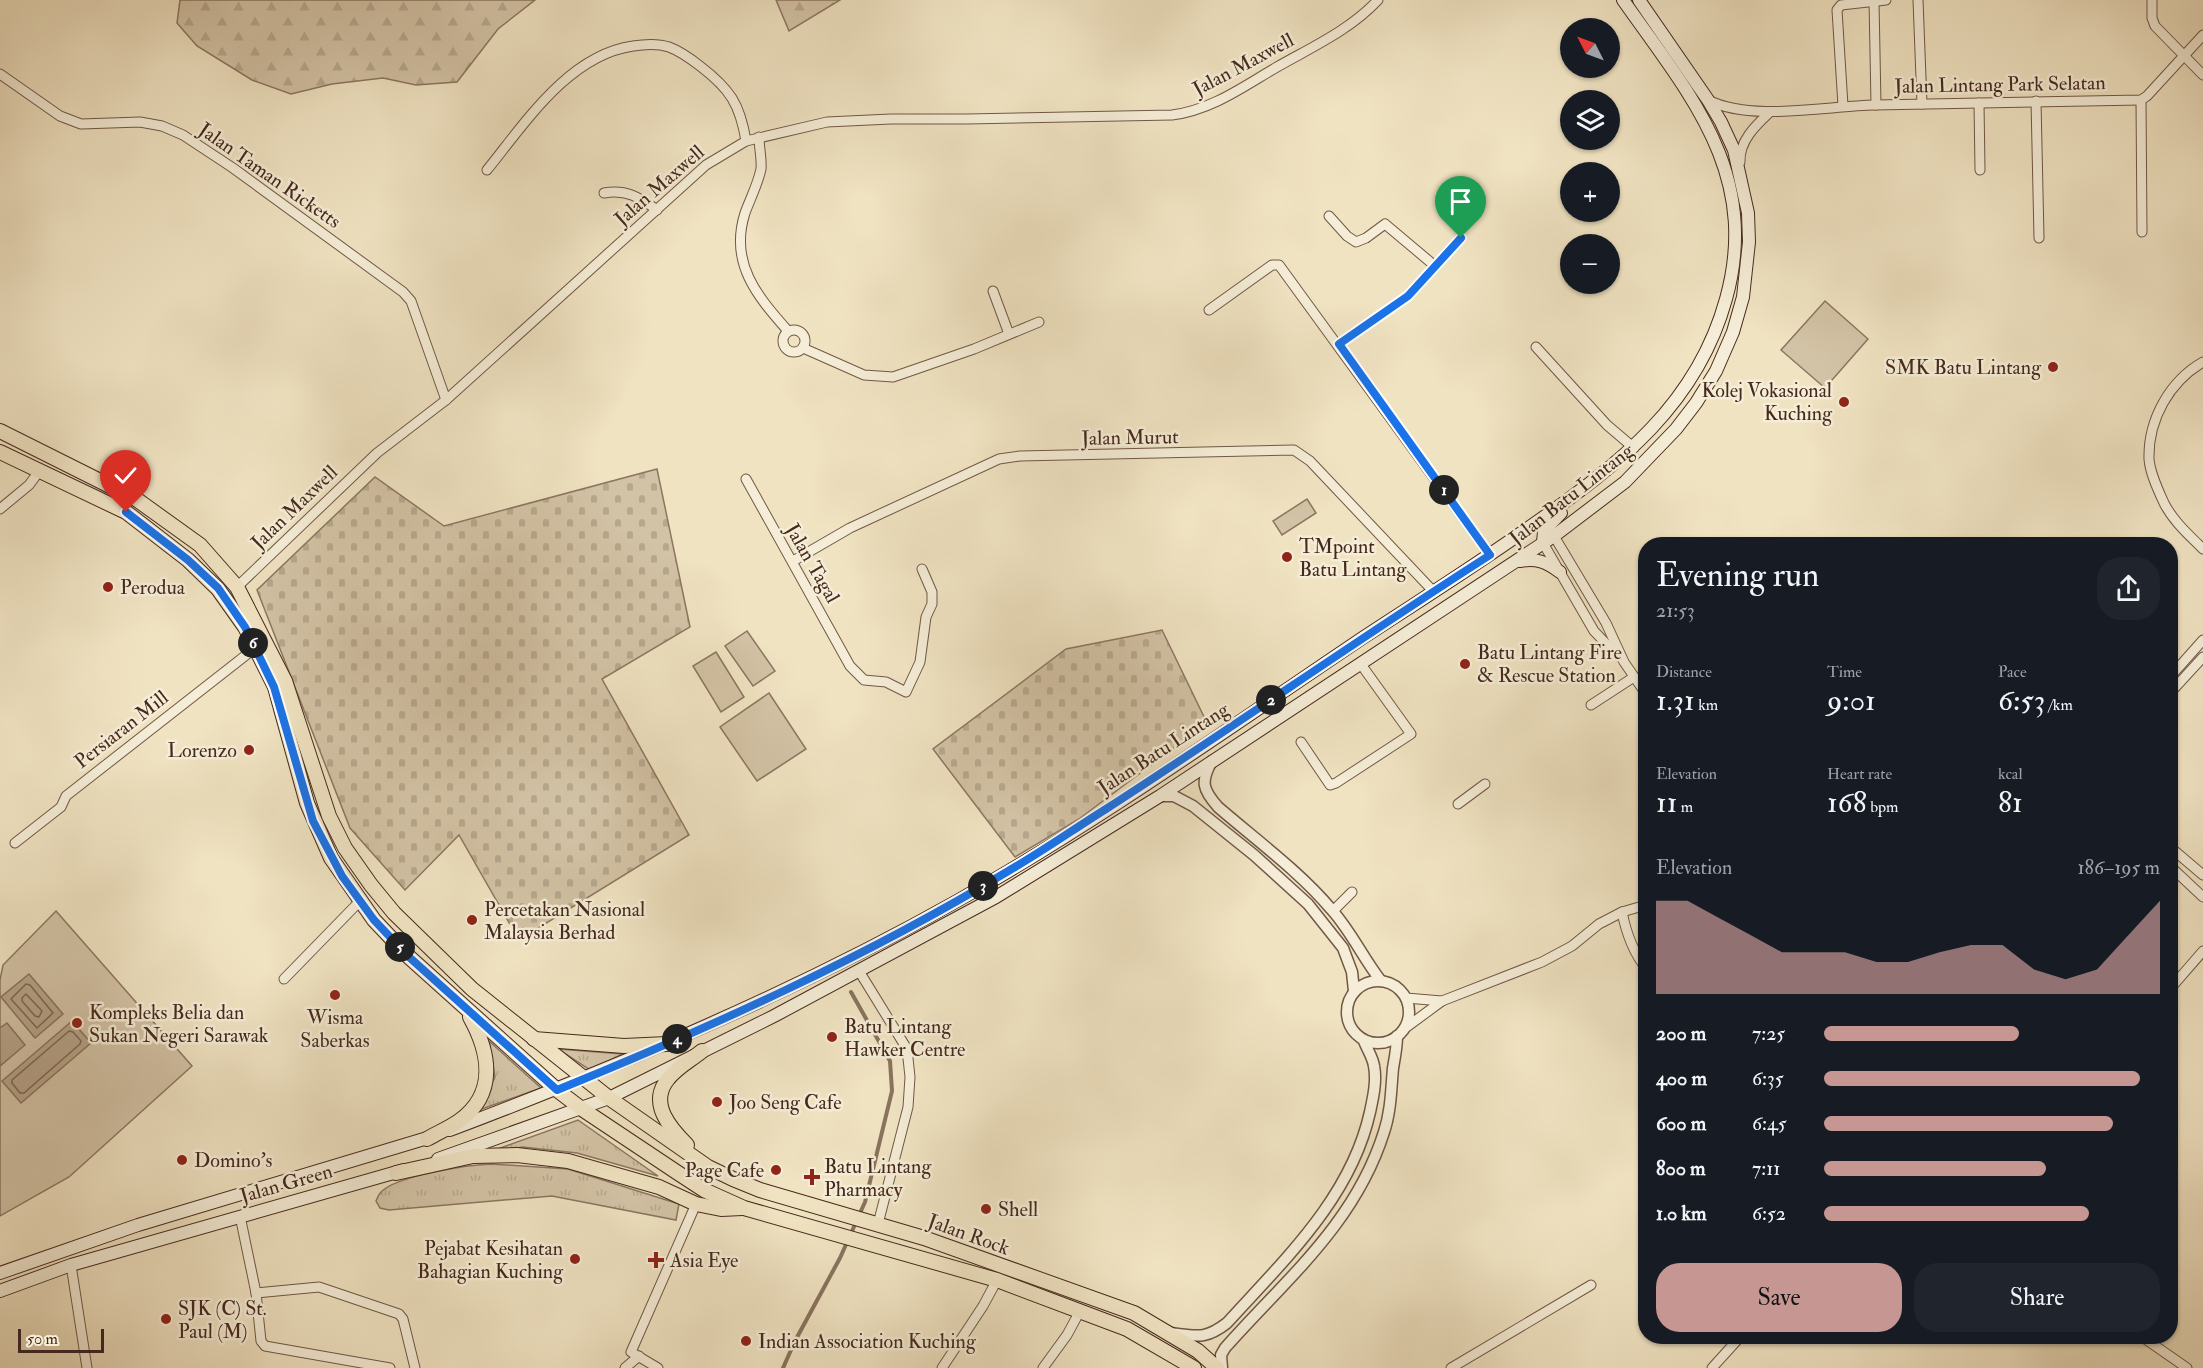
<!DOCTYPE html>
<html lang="en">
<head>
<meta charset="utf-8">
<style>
  body { margin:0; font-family:"IM FELL Double Pica",serif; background:#20242c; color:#f1f3f6; height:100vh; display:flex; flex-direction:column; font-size:22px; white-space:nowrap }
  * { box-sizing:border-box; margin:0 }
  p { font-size:20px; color:#9ea1a6 }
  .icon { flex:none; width:33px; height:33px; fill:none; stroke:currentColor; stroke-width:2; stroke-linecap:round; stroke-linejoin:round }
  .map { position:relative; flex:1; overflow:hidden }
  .panel { position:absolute; left:1638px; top:537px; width:540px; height:807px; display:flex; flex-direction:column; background:#171b24; border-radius:24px; box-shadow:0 2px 4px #0004 }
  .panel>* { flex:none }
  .needle { width:39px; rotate:312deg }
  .fabs { position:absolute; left:1560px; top:18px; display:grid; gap:12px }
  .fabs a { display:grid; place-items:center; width:60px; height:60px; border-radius:50%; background:#171b24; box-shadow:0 2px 4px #0004; font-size:30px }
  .scale { position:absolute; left:18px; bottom:15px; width:86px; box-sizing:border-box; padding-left:6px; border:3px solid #45291c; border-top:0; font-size:16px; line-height:21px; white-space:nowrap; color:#45291c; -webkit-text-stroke:4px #f5edd7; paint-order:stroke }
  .pin { position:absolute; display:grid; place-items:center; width:51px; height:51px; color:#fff; margin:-62px -26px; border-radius:50% 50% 50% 0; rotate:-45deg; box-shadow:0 0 6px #0007 }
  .pin .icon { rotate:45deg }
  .km { position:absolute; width:30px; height:30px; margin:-15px; border-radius:50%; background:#222; color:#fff; font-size:16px; line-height:30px; text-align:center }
  .round { display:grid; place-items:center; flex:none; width:63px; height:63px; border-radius:24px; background:#20242c }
  .summary { display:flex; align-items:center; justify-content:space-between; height:102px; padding:0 18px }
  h1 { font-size:33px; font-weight:600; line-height:45px }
  .metrics { display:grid; grid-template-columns:repeat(3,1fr); gap:9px; height:102px; padding:6px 18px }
  .metrics div { display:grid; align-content:center }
  .metrics b { font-size:30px; font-weight:600 }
  .metrics small { font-size:16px; font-weight:400 }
  .metrics p { font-size:16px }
  .chart { height:168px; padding:12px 18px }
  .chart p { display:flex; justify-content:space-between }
  .chart svg { width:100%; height:108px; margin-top:6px; fill:#c59692; opacity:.7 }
  .primary-button { display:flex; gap:12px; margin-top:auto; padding:12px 18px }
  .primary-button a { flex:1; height:69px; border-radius:24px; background:#c59692; color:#111; font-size:24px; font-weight:600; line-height:69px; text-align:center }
  .primary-button a+a { background:#20242c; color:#f1f3f6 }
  ul { padding:0 18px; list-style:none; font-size:20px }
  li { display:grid; grid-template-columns:96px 72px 1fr; align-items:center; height:45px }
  li i { height:15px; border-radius:8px; background:#c59692 }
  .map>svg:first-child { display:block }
  .grass { fill:url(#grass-tufts); stroke:#8c7661; stroke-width:1.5 }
  .forest { fill:url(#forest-firs); stroke:#8c7661; stroke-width:1.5 }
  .cemetery { fill:url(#cemetery-stones); stroke:#8c7661; stroke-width:1.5 }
  .garden { fill:#d3c3a6; stroke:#8c7661; stroke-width:1.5 }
  .water { fill:#b6a48a; stroke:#89735e; stroke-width:1.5 }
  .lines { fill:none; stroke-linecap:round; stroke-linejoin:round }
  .shore { stroke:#7e6653; stroke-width:1.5 }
  .stream { stroke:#89735e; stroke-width:4 }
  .minor-casing { stroke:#705846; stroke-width:11 }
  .tertiary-casing { stroke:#705846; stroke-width:13 }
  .secondary-casing { stroke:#45291c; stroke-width:14 }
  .primary-casing { stroke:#45291c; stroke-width:16 }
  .minor { stroke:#f5edd7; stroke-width:9 }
  .tertiary { stroke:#f5edd7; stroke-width:10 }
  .secondary { stroke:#f5edd7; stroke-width:12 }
  .primary { stroke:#f0e3c2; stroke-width:14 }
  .route-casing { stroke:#fff; stroke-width:12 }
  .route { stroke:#1a73e8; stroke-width:8 }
  .poi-dot { fill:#8f2418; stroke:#f5edd7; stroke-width:2 }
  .labels { text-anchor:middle; stroke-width:5; stroke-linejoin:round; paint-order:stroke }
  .street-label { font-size:20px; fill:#45291c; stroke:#f5edd7 }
  .poi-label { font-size:20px; fill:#45291c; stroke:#f5edd7; text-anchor:start }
</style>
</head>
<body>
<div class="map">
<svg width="2203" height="1368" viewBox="0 0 2203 1368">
  <defs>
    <pattern id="grass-tufts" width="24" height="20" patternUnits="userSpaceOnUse" patternTransform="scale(1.5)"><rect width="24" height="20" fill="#d3c3a6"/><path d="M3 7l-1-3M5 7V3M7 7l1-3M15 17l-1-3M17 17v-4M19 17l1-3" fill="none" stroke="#b6a88e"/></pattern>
    <pattern id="forest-firs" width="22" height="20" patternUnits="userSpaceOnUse" patternTransform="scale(1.5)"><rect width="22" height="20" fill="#d3c3a6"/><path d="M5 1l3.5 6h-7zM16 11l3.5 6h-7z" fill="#b6a88e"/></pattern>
    <pattern id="cemetery-stones" width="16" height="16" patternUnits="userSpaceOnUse" patternTransform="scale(1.5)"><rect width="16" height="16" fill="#d3c3a6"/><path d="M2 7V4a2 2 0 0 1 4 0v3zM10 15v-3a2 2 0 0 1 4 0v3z" fill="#b6a88e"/></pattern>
  </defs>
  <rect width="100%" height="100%" fill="#f0e3c2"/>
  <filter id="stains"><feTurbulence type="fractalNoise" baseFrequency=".00333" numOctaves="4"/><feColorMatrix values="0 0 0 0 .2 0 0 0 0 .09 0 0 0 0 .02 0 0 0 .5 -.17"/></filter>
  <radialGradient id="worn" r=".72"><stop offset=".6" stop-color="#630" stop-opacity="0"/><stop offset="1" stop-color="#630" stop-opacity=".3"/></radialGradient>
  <g class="grass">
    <polygon points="489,1041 541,1088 479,1110 495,1077"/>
    <polygon points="558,1049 623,1054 590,1070"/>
    <polygon points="578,1120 658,1176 577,1153 523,1147 492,1151"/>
    <path d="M491 1164 568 1169 679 1204 676 1220 552 1196 389 1210 380 1208 376 1201C377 1198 378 1195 381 1192 396 1176 467 1165 491 1164Z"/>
  </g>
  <g class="forest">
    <polygon points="180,0 535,0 498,29 457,82 416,85 383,78 332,84 291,94 252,80 197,46 177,23"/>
    <polygon points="776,0 840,0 789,31"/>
  </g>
  <g class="cemetery">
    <polygon points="657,469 690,627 602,679 689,835 519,940 459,835 405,890 350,828 257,590 375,477 444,526"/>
    <polygon points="1162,630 1207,723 1079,819 1015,857 933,749 1066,649"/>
  </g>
  <g class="garden">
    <polygon points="1825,301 1868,339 1825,388 1781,350"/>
    <polygon points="1307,499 1316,513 1282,535 1273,521"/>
    <polygon points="747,631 775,671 753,686 725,646"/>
    <polygon points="716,652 744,697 721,712 693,666"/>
    <polygon points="769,693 806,749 757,781 720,727"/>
    <polygon points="56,911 192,1066 69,1177 0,1216 0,980 3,965"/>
  </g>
  <g class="water">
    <polygon points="29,974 63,1014 35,1038 1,997"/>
    <polygon points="72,1021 91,1043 21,1103 2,1081"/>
    <polygon points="7,1023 25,1045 0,1066 0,1028"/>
  </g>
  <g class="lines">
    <g class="shore">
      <polygon points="26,984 30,985 53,1013 37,1028 11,999"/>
      <polygon points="26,994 42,1011 39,1017 35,1016 22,1001 22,998"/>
      <polygon points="69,1031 73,1032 81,1041 80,1044 24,1093 20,1093 12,1083 12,1080"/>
    </g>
    <polyline class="stream" points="783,1368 795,1341 840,1258 865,1202 892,1091 890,1061 851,992"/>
    <g class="minor-casing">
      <g id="minor">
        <polyline points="1918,0 1922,104"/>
        <polyline points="2152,0 2152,18 2155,26 2203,75"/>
        <polyline points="1874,1 1876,105"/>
        <polyline points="0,74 60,116 81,124 140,122 162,126 183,135 233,168 403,292 411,301 446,400"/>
        <path d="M1708 100C1751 122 1826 106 1875 105 1964 103 2053 101 2141 100L2147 96 2203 35"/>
        <polyline points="2141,100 2142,232"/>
        <polyline points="2036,101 2039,238"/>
        <polyline points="1979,103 1980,170"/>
        <polyline points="1843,106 1837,10 1841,5 1886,0"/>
        <path d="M759 137C759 147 762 160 761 169 758 184 750 199 745 213 729 263 757 296 788 331"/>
        <path d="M1740 162C1739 141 1756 125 1770 112"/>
        <path d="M487 170C525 123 569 55 633 46 645 44 657 43 669 47 680 51 691 59 700 66 730 89 740 104 746 141"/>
        <path d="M604 193C626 189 639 197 657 210"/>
        <polyline points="1329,216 1347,236 1356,242 1366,238 1385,224 1435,266"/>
        <polyline points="993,291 1009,334"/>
        <polyline points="1209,310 1272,265 1279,265 1490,555"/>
        <circle cx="794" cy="341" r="11"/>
        <polyline points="1339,344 1408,296 1461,238"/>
        <polyline points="1536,347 1607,425 1634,448"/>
        <polyline points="803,348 864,375 893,377 974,349 1039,322"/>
        <path d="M2203 362C2170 381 2148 419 2149 459 2150 473 2158 490 2164 503 2173 521 2189 535 2203 549"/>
        <polyline points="746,479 850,666 864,680 886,682 906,692 920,662 926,617 932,604 932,592 922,569"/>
        <polyline points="0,509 29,485 40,470"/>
        <polyline points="1554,536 1606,623 1624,662 1646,694"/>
        <polyline points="1543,543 1594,631 1618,656"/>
        <polyline points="793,561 850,528 999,459 1020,456 1294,450 1310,461 1433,591"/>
        <path d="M237 587 377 453 446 400 706 165 746 141 827 122 891 119H967L1172 115C1212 110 1244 86 1277 67 1312 47 1350 30 1378 0"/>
        <polyline points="2170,677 2203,640"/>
        <polyline points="2170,693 2203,657"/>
        <polyline points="1591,705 1634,677"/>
        <polyline points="1301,742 1330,785 1336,783 1411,734 1360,663"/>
        <polyline points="1458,804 1485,784"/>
        <polyline points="15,843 61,807 66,796 255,648"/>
        <polyline points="2170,847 2203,875"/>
        <polyline points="2170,866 2203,897"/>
        <polyline points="1333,911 1352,892"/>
        <path d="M1622 912C1626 932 1632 951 1646 968"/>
        <polyline points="859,971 907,1049 910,1077 908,1107 878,1224"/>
        <polyline points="284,979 360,901"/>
        <polyline points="2170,989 2203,951"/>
        <polyline points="1406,998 1442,1001"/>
        <polyline points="1404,1029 1442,1001 1542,962 1572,946 1599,924 1622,912 1646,905"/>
        <polyline points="240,1216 256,1293 261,1341 265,1346 390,1368"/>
        <polyline points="71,1265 87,1368"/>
        <polyline points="256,1293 319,1287 399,1314 403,1319 415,1368"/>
        <polyline points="2141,1336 2187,1368"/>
        <polyline points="625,1368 639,1356"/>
        <polyline points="658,1368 631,1352 696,1204"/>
        <polyline points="942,1368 983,1306 997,1280"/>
        <polyline points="1043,1368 1067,1335 1080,1311"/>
        <polyline points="1451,1368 1591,1285"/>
        <polyline points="1712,1368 1741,1336"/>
      </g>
    </g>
    <g class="tertiary-casing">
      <g id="tertiary">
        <path d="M1212 761C1200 782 1203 790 1218 807 1255 839 1300 872 1331 909 1351 931 1363 958 1381 981"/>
        <polyline points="1160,796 1174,796 1193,806 1254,855 1308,904 1343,948 1352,972 1354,991"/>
        <circle cx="1378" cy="1012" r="31"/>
        <path d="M1170 1333C1197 1336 1205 1340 1227 1323 1284 1260 1351 1198 1370 1112 1373 1098 1377 1081 1374 1066 1373 1058 1367 1049 1364 1041"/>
        <path d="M1222 1368 1221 1355 1225 1348C1286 1279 1355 1224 1384 1132 1391 1111 1391 1090 1393 1068 1395 1057 1397 1047 1397 1036"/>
      </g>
    </g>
    <g class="secondary-casing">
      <g id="secondary">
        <polyline points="1543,543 1544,531 1561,513"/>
        <path d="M1520 561C1537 558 1546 562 1560 572"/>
        <path d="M450 1130C624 1064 795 992 957 901 1096 823 1229 728 1361 639 1419 601 1478 564 1534 524 1619 464 1697 405 1726 299 1761 174 1690 95 1623 0"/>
        <polyline points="438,1159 609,1098 774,1016 996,897 1160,796 1554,536 1625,482 1676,429 1696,403 1716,371 1733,332 1743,297 1749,242 1748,213 1734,150 1721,122 1708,100 1639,0"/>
        <polyline points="0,1273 138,1225 434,1136"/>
        <polyline points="0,1291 71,1265 404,1170"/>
      </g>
    </g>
    <g class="primary-casing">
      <g id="primary">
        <polyline points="0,431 136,499 200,545 237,587 285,681 329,816 345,848 371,885 394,913 472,989 609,1098 708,1167 733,1179 760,1190 924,1238 1134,1313 1198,1351 1217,1368"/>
        <polyline points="0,452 126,512 188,560 218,589 245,627 275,687 307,803 331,858 374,920 409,957 557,1090 582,1109 678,1173 704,1190 744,1208 997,1280 1127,1329 1194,1368"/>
        <polyline points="534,1039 624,1046 667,1044"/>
        <path d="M427 1139C437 1133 449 1128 459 1121 497 1094 490 1053 470 1017"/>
        <path d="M687 1145C670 1128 648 1103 668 1079 676 1068 691 1060 702 1051"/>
        <polyline points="396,1173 473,1156 517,1155 568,1161 659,1187 696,1204 721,1209 742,1208"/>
      </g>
    </g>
    <use href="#minor" class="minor"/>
    <use href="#tertiary" class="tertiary"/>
    <use href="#secondary" class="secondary"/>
    <use href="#primary" class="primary"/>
  </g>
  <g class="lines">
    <g class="route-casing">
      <path id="route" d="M126 512 188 560 218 588 245 627 274 687 313 821 342 876 374 920 409 957 557 1090C712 1027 866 957 1010 870 1043 851 1074 829 1106 809 1235 726 1360 638 1490 555L1339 344 1408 296 1461 238"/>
    </g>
    <use href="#route" class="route"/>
  </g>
  <g class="poi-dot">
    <circle cx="2053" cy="367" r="6"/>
    <circle cx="1844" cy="402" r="6"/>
    <circle cx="1287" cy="557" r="6"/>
    <circle cx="108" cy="587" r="6"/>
    <circle cx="1465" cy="664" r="6"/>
    <circle cx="249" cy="750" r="6"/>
    <circle cx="472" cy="920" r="6"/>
    <circle cx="335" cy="995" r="6"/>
    <circle cx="77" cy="1023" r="6"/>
    <circle cx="832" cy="1037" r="6"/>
    <circle cx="717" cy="1102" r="6"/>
    <circle cx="182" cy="1160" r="6"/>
    <circle cx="776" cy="1170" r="6"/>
    <path d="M809 1168h6v6h6v6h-6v6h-6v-6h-6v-6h6z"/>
    <circle cx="986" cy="1209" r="6"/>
    <circle cx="575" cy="1259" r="6"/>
    <path d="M653 1251h6v6h6v6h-6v6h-6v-6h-6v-6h6z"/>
    <circle cx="166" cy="1319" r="6"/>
    <circle cx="746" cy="1341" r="6"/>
  </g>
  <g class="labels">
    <g class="street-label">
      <text transform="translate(1243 64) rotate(-28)" y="7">Jalan Maxwell</text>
      <text transform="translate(2000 84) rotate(-1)" y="7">Jalan Lintang Park Selatan</text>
      <text transform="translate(270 175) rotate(35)" y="7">Jalan Taman Ricketts</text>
      <text transform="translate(659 185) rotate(-41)" y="7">Jalan Maxwell</text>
      <text transform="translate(1130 437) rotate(-1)" y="7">Jalan Murut</text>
      <text transform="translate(1571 494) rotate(-38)" y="7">Jalan Batu Lintang</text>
      <text transform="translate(294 507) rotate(-44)" y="7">Jalan Maxwell</text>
      <text transform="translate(813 563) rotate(60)" y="7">Jalan Tagal</text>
      <text transform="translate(121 729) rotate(-38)" y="7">Persiaran Mill</text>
      <text transform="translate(1163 748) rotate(-33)" y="7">Jalan Batu Lintang</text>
      <text transform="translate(286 1183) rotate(-16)" y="7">Jalan Green</text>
      <text transform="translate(969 1234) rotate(20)" y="7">Jalan Rock</text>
    </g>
    <g class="poi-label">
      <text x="2041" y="374" text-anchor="end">SMK Batu Lintang</text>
      <text x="1832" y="397" text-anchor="end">Kolej Vokasional<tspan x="1832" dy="23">Kuching</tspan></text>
      <text x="1299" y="553">TMpoint<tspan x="1299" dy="23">Batu Lintang</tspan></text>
      <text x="120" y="594">Perodua</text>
      <text x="1477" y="659">Batu Lintang Fire<tspan x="1477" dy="23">&amp; Rescue Station</tspan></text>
      <text x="237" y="757" text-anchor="end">Lorenzo</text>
      <text x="484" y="916">Percetakan Nasional<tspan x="484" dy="23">Malaysia Berhad</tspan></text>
      <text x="89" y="1019">Kompleks Belia dan<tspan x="89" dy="23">Sukan Negeri Sarawak</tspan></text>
      <text x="335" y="1024" text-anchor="middle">Wisma<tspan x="335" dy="23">Saberkas</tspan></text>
      <text x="844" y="1033">Batu Lintang<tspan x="844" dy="23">Hawker Centre</tspan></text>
      <text x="729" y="1109">Joo Seng Cafe</text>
      <text x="194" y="1167">Domino's</text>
      <text x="824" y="1173">Batu Lintang<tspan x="824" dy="23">Pharmacy</tspan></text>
      <text x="764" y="1177" text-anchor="end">Page Cafe</text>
      <text x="998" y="1216">Shell</text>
      <text x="563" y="1255" text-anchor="end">Pejabat Kesihatan<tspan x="563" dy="23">Bahagian Kuching</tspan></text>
      <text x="670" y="1267">Asia Eye</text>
      <text x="178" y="1315">SJK (C) St.<tspan x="178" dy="23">Paul (M)</tspan></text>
      <text x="758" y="1348">Indian Association Kuching</text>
    </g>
  </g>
  <rect width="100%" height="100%" filter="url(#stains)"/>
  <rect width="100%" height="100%" fill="url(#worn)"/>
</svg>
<div class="fabs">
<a><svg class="needle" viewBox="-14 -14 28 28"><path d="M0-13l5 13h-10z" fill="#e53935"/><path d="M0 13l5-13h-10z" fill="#9ea1a6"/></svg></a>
<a><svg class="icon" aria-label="layers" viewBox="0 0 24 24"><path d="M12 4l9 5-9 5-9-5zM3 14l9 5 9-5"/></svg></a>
<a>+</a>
<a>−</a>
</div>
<div class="scale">50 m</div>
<div class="pin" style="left:1461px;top:238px;background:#1e9e55"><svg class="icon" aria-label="arrive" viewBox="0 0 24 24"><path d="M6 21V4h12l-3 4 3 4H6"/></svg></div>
<div class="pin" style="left:126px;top:512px;background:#d93025"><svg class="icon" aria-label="check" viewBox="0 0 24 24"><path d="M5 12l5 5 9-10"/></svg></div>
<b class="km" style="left:1444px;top:490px">1</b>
<b class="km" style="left:1271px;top:700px">2</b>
<b class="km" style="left:983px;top:886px">3</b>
<b class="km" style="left:677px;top:1039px">4</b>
<b class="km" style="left:400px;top:947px">5</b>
<b class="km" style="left:253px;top:643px">6</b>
<section class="panel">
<div class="summary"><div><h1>Evening run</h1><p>21:53</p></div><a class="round"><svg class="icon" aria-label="share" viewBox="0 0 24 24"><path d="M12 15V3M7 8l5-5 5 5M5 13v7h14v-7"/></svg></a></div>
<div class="metrics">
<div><p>Distance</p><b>1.31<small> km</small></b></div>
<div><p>Time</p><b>9:01</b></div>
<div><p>Pace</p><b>6:53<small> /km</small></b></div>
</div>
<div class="metrics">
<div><p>Elevation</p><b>11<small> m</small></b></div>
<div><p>Heart rate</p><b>168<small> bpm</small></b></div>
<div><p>kcal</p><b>81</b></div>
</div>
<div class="chart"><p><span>Elevation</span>186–195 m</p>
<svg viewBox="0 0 160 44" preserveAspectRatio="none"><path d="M0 44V6L10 6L20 13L30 20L40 27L50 27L60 27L70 31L80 31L90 27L100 24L110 24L120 34L130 38L140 34L150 20L160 6V44z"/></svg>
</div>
<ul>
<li><b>200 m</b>7:25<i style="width:58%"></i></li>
<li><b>400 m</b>6:35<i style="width:94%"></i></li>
<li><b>600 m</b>6:45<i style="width:86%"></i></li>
<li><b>800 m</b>7:11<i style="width:66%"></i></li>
<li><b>1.0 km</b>6:52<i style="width:79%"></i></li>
</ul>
<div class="primary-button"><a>Save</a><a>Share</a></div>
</section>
</div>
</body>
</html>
